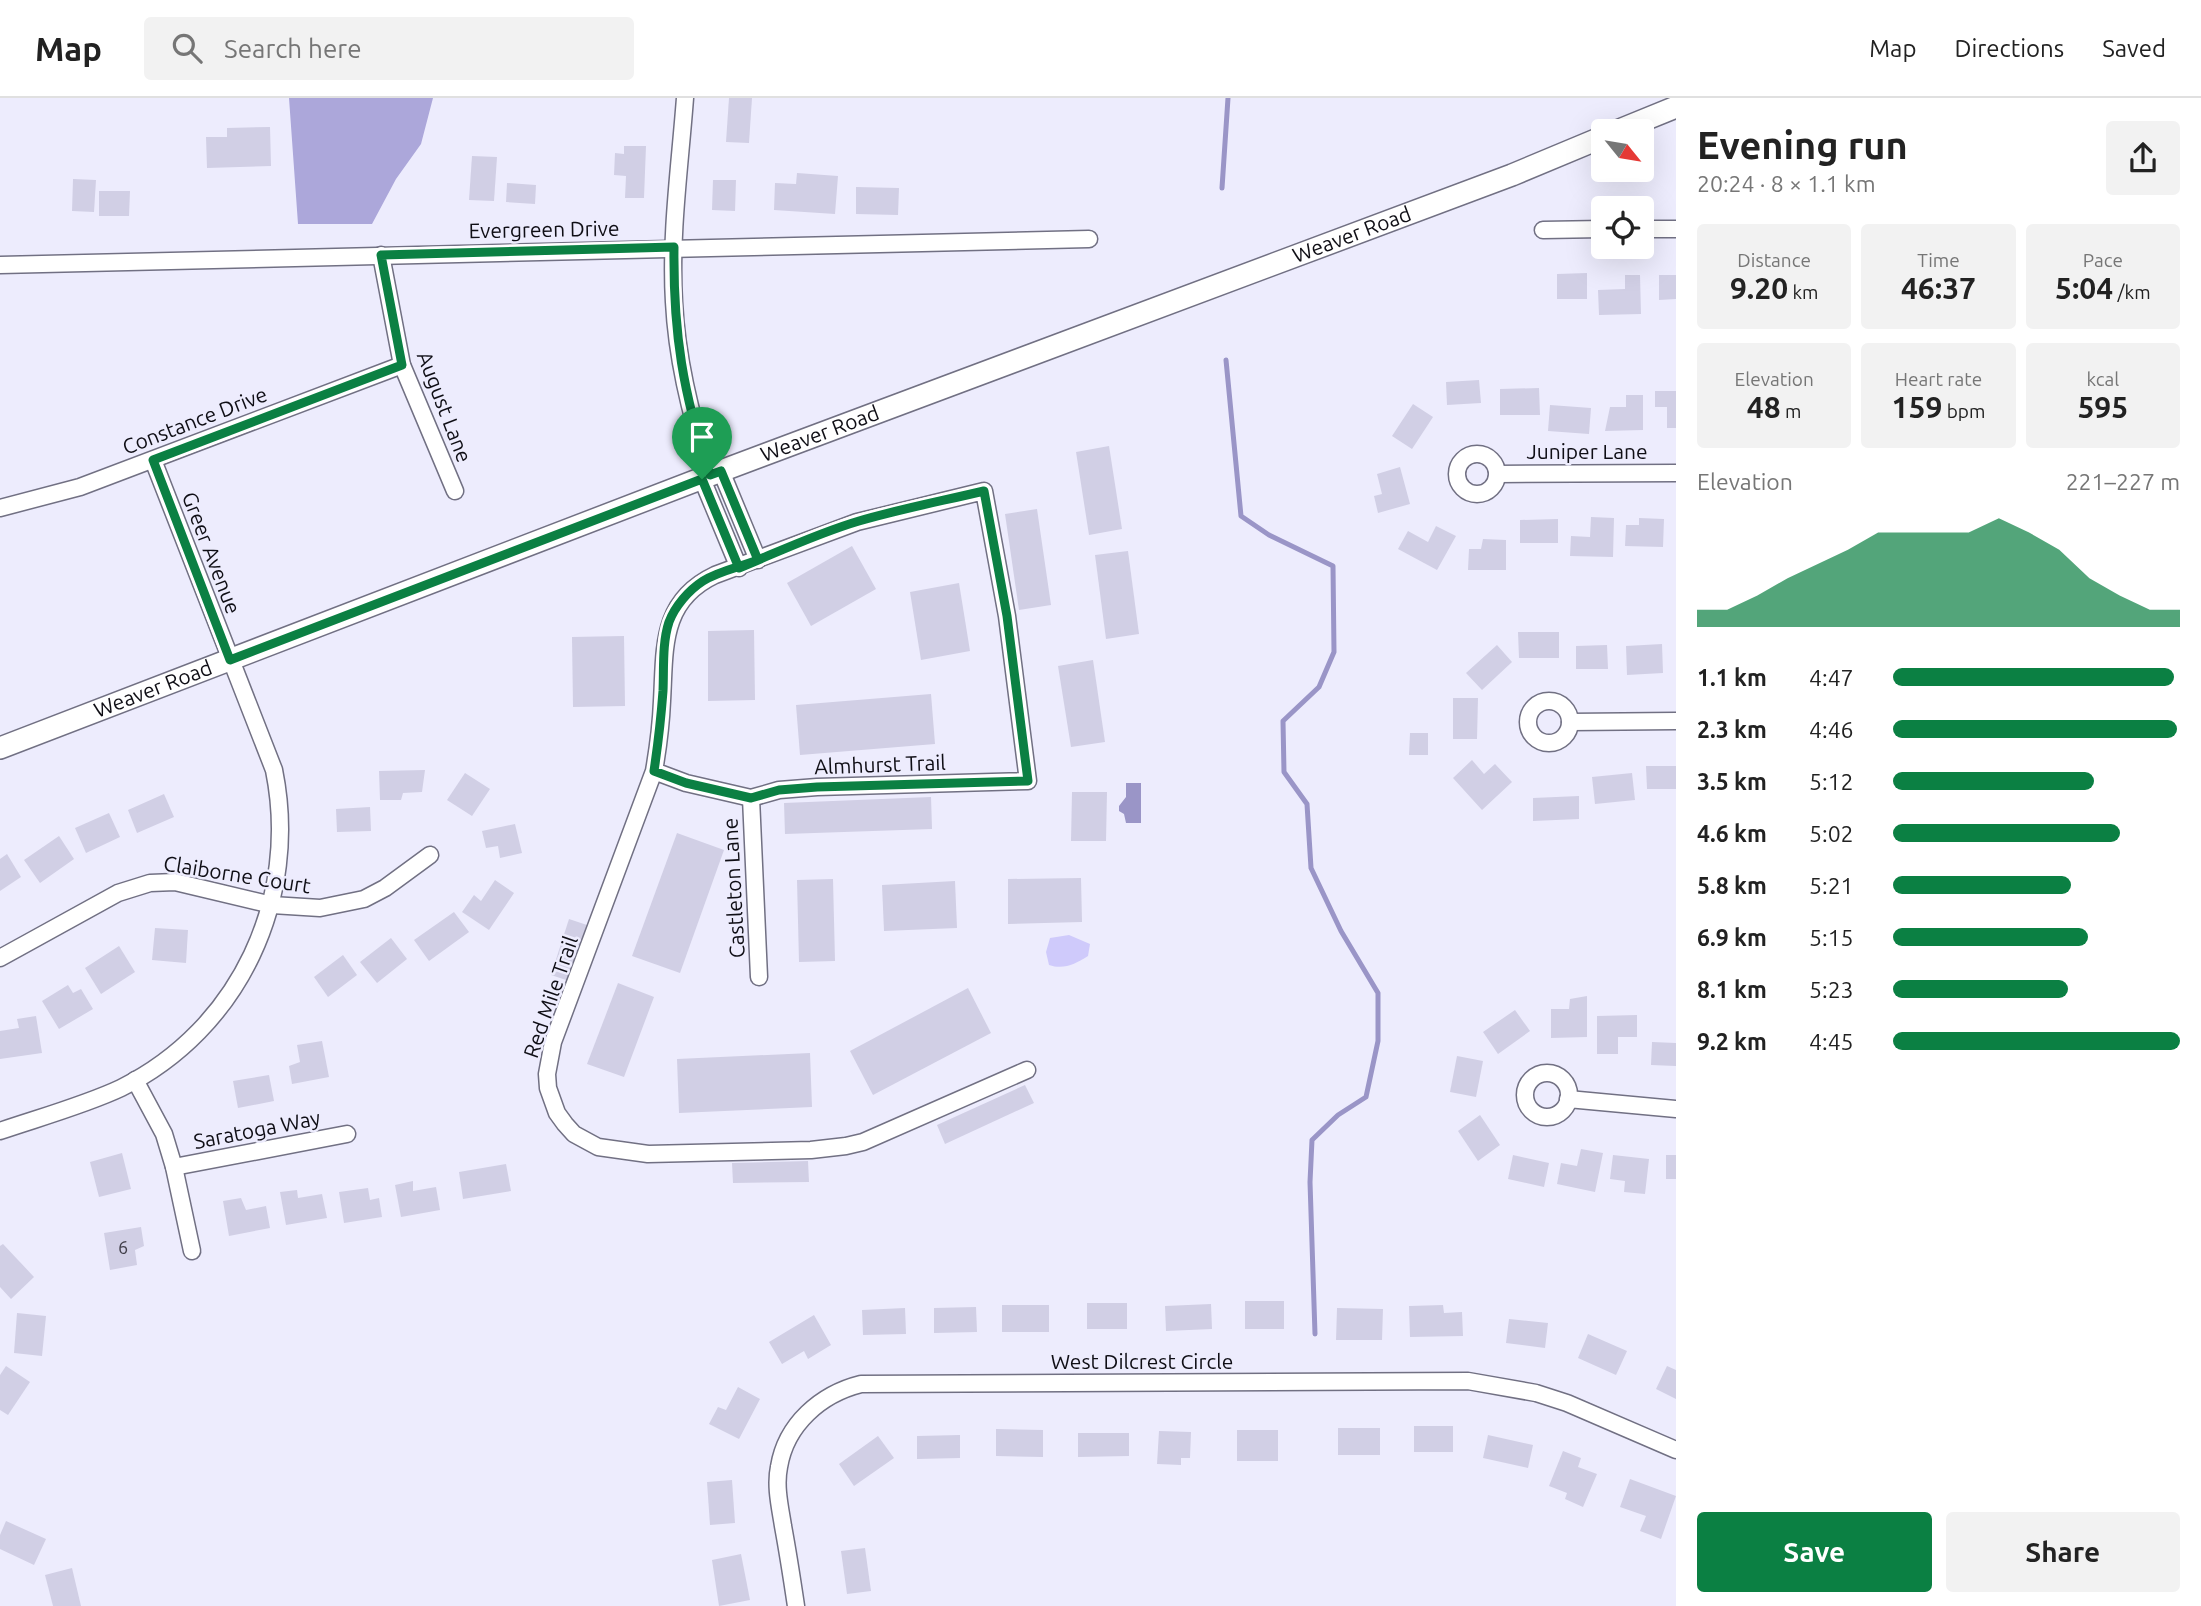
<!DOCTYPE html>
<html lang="en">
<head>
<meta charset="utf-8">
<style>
  body { margin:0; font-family:Ubuntu,sans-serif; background:#f2f2f2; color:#222; height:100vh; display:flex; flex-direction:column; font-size:26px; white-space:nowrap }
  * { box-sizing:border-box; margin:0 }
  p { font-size:23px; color:#767676 }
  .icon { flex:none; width:38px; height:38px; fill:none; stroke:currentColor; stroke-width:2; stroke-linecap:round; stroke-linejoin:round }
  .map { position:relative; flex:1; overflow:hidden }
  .details { display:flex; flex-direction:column; background:#fff; width:525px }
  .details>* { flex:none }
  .needle { width:46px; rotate:120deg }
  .tools { position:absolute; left:1591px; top:21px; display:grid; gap:14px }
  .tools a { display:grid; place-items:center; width:63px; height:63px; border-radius:7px; background:#fff; box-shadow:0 7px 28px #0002; font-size:35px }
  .pin { position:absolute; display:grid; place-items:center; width:60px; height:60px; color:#fff; margin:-72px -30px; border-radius:50% 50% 50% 0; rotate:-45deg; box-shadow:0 0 7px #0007 }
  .pin .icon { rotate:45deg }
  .round { display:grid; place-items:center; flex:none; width:74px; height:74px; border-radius:7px; background:#f2f2f2 }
  .summary { display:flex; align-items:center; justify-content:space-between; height:119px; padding:0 21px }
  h1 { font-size:38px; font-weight:700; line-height:52px }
  .figures { display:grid; grid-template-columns:repeat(3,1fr); gap:10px; height:119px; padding:7px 21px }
  .figures div { display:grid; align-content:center; border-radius:7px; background:#f2f2f2; text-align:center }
  .figures b { font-size:30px; font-weight:700 }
  .figures small { font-size:19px; font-weight:400 }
  .figures p { font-size:19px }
  .chart { height:196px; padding:14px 21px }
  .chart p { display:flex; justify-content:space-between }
  .chart svg { width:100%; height:126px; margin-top:7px; fill:#0b8043; opacity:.7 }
  .primary-button { display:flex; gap:14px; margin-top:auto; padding:14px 21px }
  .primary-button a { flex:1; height:80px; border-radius:7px; background:#0b8043; color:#fff; font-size:28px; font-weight:700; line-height:80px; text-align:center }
  .primary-button a+a { background:#f2f2f2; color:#222 }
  ul { padding:0 21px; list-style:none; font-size:23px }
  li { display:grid; grid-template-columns:112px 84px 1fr; align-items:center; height:52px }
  li i { height:18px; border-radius:9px; background:#0b8043 }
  header { display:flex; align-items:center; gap:42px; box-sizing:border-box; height:98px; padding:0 35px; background:#fff; border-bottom:2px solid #e0e0e0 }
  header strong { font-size:33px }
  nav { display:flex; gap:38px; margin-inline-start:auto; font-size:24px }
  .search { width:490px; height:63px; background:#f2f2f2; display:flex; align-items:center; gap:18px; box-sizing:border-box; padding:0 24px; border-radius:7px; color:#767676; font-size:26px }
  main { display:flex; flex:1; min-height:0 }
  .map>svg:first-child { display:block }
  .green { fill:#cfcafb }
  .forest { fill:#aca7da }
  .water { fill:#9a95c7 }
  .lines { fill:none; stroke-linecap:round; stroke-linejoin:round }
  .stream { stroke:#9a95c7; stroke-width:5 }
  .building { fill:#d1cfe5 }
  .street-casing { stroke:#717083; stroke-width:19 }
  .secondary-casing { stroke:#717083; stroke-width:24 }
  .street { stroke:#fff; stroke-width:16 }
  .secondary { stroke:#fff; stroke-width:21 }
  .route-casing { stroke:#fff; stroke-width:14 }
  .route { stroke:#0b8043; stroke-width:9 }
  .labels { text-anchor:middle; stroke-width:5; stroke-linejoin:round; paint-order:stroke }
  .number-label { font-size:18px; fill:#403e49 }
  .street-label { font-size:21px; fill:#0f0e15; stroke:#edecfd }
</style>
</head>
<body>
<header>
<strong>Map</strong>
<div class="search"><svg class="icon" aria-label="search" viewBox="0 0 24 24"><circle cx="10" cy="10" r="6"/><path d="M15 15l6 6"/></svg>Search here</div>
<nav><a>Map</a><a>Directions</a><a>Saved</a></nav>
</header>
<main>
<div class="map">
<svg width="1676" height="1508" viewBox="0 0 1676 1508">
  <rect width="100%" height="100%" fill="#edecfd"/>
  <path class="green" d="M1069 837 1090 846 1088 858C1075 866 1064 872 1049 867L1046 854 1050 840Z"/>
  <polygon class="forest" points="289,0 433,0 421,46 396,81 372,126 298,126"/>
  <polygon class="water" points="1126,685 1141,685 1141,725 1126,725 1124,716 1119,713 1119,708 1126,699"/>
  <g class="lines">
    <g class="stream">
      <polyline points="1222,90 1228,0"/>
      <polyline points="1226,262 1241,418 1269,437 1333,468 1334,554 1319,589 1283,623 1284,674 1307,706 1311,770 1341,833 1378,895 1378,943 1366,999 1338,1017 1312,1042 1310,1084 1315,1236"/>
    </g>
  </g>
  <g class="building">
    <polygon points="729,0 752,0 749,45 726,44"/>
    <polygon points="270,29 271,68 207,70 206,39 227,39 227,30"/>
    <polygon points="624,48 646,48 644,100 625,100 626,78 614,77 615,55 624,56"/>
    <polygon points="472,58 497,59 494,103 469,102"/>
    <polygon points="797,75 838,78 835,116 774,112 775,85 796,86"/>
    <polygon points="73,81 96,82 94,114 72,113"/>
    <polygon points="713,82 736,82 735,113 712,112"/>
    <polygon points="507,85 536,87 535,106 506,104"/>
    <polygon points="856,89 899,90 898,117 856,116"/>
    <polygon points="99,93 130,93 129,118 99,118"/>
    <polygon points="1587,175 1587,201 1557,201 1557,176"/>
    <polygon points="1625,177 1640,177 1641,216 1599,217 1598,192 1625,191"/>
    <polygon points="1659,177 1676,177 1676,201 1659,202"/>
    <polygon points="1479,282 1481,305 1447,307 1446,284"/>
    <polygon points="1539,290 1540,317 1500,317 1500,291"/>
    <polygon points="1655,293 1676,293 1676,330 1667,330 1667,309 1655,309"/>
    <polygon points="1626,297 1643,297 1643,332 1605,333 1610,309 1626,309"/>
    <polygon points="1413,306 1433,319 1412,351 1392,338"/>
    <polygon points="1550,307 1591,310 1589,336 1548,333"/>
    <polygon points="1109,348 1122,431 1089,437 1076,354"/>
    <polygon points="1400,369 1410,406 1378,415 1374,398 1382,396 1377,376"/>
    <polygon points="1037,411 1051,507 1019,512 1005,416"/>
    <polygon points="1591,419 1614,420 1613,459 1570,458 1571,438 1590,439"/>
    <polygon points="1639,420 1664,421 1663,449 1625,448 1626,427 1639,427"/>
    <polygon points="1558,421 1558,445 1520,445 1520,422"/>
    <polygon points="1436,428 1456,438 1437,472 1398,451 1408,433 1428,444"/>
    <polygon points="1483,441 1506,442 1506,472 1468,472 1469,451 1481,451"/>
    <polygon points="852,448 876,491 811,528 787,485"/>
    <polygon points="1128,453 1139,536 1106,541 1095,457"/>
    <polygon points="959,485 970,553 921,562 910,494"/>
    <polygon points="754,532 755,602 708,603 708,533"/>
    <polygon points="1518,534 1559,534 1559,560 1519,560"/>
    <polygon points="624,538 625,608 573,609 572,539"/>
    <polygon points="1662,546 1663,575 1627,577 1626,548"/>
    <polygon points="1497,547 1512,564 1482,592 1466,575"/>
    <polygon points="1607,547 1608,571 1576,571 1576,548"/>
    <polygon points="1093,562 1105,644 1071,649 1058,568"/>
    <polygon points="931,596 935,646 800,657 796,607"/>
    <polygon points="1453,600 1478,600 1477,641 1453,641"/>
    <polygon points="1410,635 1428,635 1428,657 1409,657"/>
    <polygon points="1472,662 1484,676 1495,666 1512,684 1482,712 1453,680"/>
    <polygon points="1646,668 1676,668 1676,691 1647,691"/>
    <polygon points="425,672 422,694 403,695 401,702 380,702 379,673"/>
    <polygon points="465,675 490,691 472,718 447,702"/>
    <polygon points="1632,675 1635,702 1595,706 1592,679"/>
    <polygon points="1072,694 1107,694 1106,743 1071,743"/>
    <polygon points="164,696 174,719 137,735 128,712"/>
    <polygon points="1579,698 1579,721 1533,723 1533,700"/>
    <polygon points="931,699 932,731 785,736 784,705"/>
    <polygon points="370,709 371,733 337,734 336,711"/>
    <polygon points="109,715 120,739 86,755 75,730"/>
    <polygon points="515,726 522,755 500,760 498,748 486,750 482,733"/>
    <polygon points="677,735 724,752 680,875 632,858"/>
    <polygon points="59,738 74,761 40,785 24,762"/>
    <polygon points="7,756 21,779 0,793 0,761"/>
    <polygon points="1081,780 1082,824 1008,826 1008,781"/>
    <polygon points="833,781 835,863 799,864 797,782"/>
    <polygon points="495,782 514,795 489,832 462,814 474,797 481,803"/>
    <polygon points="955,783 957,830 884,833 882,787"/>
    <polygon points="454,814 469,834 429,863 414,842"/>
    <polygon points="569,821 587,827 569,883 551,877"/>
    <polygon points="155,830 188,832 186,865 152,862"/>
    <polygon points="391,840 407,861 377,885 360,864"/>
    <polygon points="119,848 135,874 101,896 85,870"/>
    <polygon points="343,857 357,877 328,899 314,879"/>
    <polygon points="618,885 654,899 624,979 587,966"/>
    <polygon points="68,887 73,895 81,891 93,911 59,931 42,903"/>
    <polygon points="968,890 991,935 873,997 850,953"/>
    <polygon points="1587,898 1587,939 1551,940 1551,911 1569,911 1570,901"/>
    <polygon points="1515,912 1530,933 1498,956 1483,934"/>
    <polygon points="1637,917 1637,939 1618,939 1618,956 1597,956 1597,918"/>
    <polygon points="36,918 42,955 0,961 0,933 19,930 17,921"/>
    <polygon points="322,943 329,979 292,986 289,968 300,964 297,947"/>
    <polygon points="1652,944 1676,945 1676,968 1651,967"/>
    <polygon points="810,955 812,1009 679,1015 677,961"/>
    <polygon points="1457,958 1483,963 1476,999 1450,994"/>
    <polygon points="269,977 274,1003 238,1010 233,983"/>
    <polygon points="1025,987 1034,1005 945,1046 937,1027"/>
    <polygon points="1480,1017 1500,1047 1478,1063 1458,1033"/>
    <polygon points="1581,1051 1603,1055 1595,1094 1557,1086 1561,1065 1577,1068"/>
    <polygon points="122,1055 131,1091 99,1099 90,1064"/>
    <polygon points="1513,1057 1549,1065 1544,1089 1508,1081"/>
    <polygon points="1613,1057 1649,1061 1645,1096 1624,1094 1625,1083 1610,1081"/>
    <rect x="1666" y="1057" width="10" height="24"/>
    <polygon points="808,1063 809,1084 733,1085 732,1065"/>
    <polygon points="506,1066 511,1093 463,1101 459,1074"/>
    <polygon points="413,1083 413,1093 436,1089 440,1112 401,1119 395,1087"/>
    <polygon points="368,1090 370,1102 379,1100 382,1119 344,1125 339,1094"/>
    <polygon points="297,1092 298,1100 322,1096 327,1120 286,1127 280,1094"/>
    <polygon points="241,1100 246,1112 266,1108 270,1130 229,1138 223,1103"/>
    <polygon points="141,1129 144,1148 135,1152 137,1167 110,1172 104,1135"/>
    <polygon points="3,1146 34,1179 11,1201 0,1189 0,1148"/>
    <rect x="1245" y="1203" width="39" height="28"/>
    <rect x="1087" y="1205" width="40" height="26"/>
    <polygon points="1211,1206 1212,1231 1166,1233 1165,1208"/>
    <rect x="1002" y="1207" width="47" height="27"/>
    <polygon points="1443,1207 1444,1215 1462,1214 1463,1238 1410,1239 1409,1208"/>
    <polygon points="976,1209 977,1234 934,1235 934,1210"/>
    <polygon points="905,1210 906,1236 863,1237 862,1212"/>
    <polygon points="1337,1210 1383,1211 1382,1242 1336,1242"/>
    <polygon points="17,1215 46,1218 42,1258 14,1255"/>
    <polygon points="814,1217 831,1247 808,1261 804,1253 782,1266 769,1244"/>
    <polygon points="1509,1221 1548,1225 1545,1250 1506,1245"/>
    <polygon points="1588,1236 1627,1253 1616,1277 1578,1260"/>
    <polygon points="6,1268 30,1284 8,1317 0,1312 0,1277"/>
    <polygon points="1667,1268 1676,1272 1676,1301 1656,1291"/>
    <polygon points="738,1289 760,1301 739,1341 709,1326 718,1309 726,1312"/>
    <rect x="1414" y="1328" width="39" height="26"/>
    <rect x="1338" y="1330" width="42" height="27"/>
    <polygon points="996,1331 1043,1332 1043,1359 996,1358"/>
    <rect x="1237" y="1332" width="41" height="31"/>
    <polygon points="1159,1333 1191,1334 1190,1360 1181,1360 1181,1367 1157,1366"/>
    <polygon points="1078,1335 1129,1335 1129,1358 1078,1359"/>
    <polygon points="960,1337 960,1360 917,1361 917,1338"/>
    <polygon points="1488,1337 1533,1347 1528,1370 1483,1360"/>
    <polygon points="878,1338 894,1360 854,1388 839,1366"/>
    <polygon points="1563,1353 1581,1360 1578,1369 1597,1376 1583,1409 1565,1401 1567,1395 1549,1388"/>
    <polygon points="1630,1381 1676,1398 1661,1441 1640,1433 1646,1418 1620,1409"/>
    <polygon points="732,1382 735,1425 710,1427 707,1384"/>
    <polygon points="6,1423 46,1441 34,1467 0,1451 0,1437"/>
    <polygon points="865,1450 871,1493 847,1496 841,1453"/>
    <polygon points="741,1456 750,1502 719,1508 712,1462"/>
    <polygon points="72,1470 81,1508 53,1508 45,1477"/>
  </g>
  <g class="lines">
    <g class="street-casing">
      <g id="street">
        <path d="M685 0C680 67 670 137 674 204 677 264 691 320 710 377"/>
        <polyline points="1642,131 1676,131"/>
        <polyline points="1543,132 1603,131"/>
        <polyline points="381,157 402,267 455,393"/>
        <polyline points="0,167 1089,141"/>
        <circle cx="1477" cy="376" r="20"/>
        <polyline points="721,373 758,462"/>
        <polyline points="1498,376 1676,375"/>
        <polyline points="702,381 739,470"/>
        <polyline points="0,410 80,389 402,267"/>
        <circle cx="1549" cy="624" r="21"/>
        <polyline points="1570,624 1676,623"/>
        <path d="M654 673 686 685 751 700 779 692 817 689 1028 683 1007 518 984 393 857 424 715 477C660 503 665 550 662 603 661 627 658 650 654 673L553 944 547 976 548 990 557 1015 565 1026 574 1036 598 1049 648 1056 811 1052 846 1048 863 1044 1027 972"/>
        <polyline points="751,700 759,879"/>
        <polyline points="0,860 118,795 150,785 175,784 272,807 320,810 364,801 385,790 430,757"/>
        <circle cx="1547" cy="997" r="22"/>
        <polyline points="135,982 164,1036 174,1069 192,1153"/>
        <polyline points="1568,1001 1676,1011"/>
        <path d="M0 1033C38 1020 85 1007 121 990 240 931 300 800 274 672L153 362"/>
        <polyline points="174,1069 347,1036"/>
        <path d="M796 1508C792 1481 788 1455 783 1428 780 1409 775 1388 779 1369 786 1326 821 1296 861 1286L1468 1283 1536 1295 1567 1305 1676 1352"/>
      </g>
    </g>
    <g class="secondary-casing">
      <g id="secondary">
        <polyline points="1617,33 1676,9"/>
        <path id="s1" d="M0 650 721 373 1512 77 1603 39"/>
      </g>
    </g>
    <use href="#street" class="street"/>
    <use href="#secondary" class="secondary"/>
  </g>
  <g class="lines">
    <g class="route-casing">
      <path id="route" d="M702 381 230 562 153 362 402 267 381 157 674 149C673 235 683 296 710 377L721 373 758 462C740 469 719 473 703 483 689 492 675 508 669 524 662 545 664 571 663 593 661 620 658 646 654 673L686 685 751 700 779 692 817 689 1028 683 1007 518 984 393C942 403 900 411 859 423 818 435 778 454 739 470L702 381"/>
    </g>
    <use href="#route" class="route"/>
  </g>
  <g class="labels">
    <g class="number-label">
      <text x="123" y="1156">6</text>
    </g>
    <g class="street-label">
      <text transform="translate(544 132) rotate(-1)" y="7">Evergreen Drive</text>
      <text dy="7" stroke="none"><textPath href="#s1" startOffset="1446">Weaver Road</textPath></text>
      <text transform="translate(444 309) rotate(69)" y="7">August Lane</text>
      <text transform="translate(195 323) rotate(-21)" y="7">Constance Drive</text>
      <text dy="7" stroke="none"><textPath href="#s1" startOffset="878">Weaver Road</textPath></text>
      <text x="1587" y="361">Juniper Lane</text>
      <text transform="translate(211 455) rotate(69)" y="7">Greer Avenue</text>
      <text dy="7" stroke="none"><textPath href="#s1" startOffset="164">Weaver Road</textPath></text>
      <text transform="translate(880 667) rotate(-2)" y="7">Almhurst Trail</text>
      <text transform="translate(237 777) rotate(9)" y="7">Claiborne Court</text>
      <text transform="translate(734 790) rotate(-93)" y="7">Castleton Lane</text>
      <text transform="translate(551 899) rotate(-71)" y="7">Red Mile Trail</text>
      <text transform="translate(257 1032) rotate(-11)" y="7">Saratoga Way</text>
      <text x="1142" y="1271">West Dilcrest Circle</text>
    </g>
  </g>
</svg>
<div class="tools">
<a><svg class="needle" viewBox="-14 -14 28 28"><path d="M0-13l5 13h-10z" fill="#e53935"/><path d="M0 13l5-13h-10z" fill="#767676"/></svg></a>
<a><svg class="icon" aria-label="locate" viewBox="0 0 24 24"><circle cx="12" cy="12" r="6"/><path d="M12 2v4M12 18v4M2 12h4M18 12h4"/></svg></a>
</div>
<div class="pin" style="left:702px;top:381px;background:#1e9e55"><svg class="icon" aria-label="arrive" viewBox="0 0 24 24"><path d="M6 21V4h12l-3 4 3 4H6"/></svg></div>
</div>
<section class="details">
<div class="summary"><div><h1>Evening run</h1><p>20:24 · 8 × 1.1 km</p></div><a class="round"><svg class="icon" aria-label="share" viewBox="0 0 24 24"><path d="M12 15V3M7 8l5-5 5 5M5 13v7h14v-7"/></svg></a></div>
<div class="figures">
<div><p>Distance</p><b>9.20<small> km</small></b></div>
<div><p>Time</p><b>46:37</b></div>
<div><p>Pace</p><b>5:04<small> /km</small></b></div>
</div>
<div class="figures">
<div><p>Elevation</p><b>48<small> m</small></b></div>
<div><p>Heart rate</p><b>159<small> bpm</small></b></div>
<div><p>kcal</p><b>595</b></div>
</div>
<div class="chart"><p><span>Elevation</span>221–227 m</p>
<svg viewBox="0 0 160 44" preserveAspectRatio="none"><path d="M0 44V38L10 38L20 33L30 27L40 22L50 17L60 11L70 11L80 11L90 11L100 6L110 11L120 17L130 27L140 33L150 38L160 38V44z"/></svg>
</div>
<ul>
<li><b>1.1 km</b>4:47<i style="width:98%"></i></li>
<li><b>2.3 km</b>4:46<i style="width:99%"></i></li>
<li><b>3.5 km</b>5:12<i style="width:70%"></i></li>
<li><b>4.6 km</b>5:02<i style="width:79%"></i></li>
<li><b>5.8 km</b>5:21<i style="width:62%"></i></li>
<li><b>6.9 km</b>5:15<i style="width:68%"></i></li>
<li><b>8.1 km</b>5:23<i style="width:61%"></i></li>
<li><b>9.2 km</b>4:45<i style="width:100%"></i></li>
</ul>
<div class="primary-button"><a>Save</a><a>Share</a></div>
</section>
</main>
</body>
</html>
